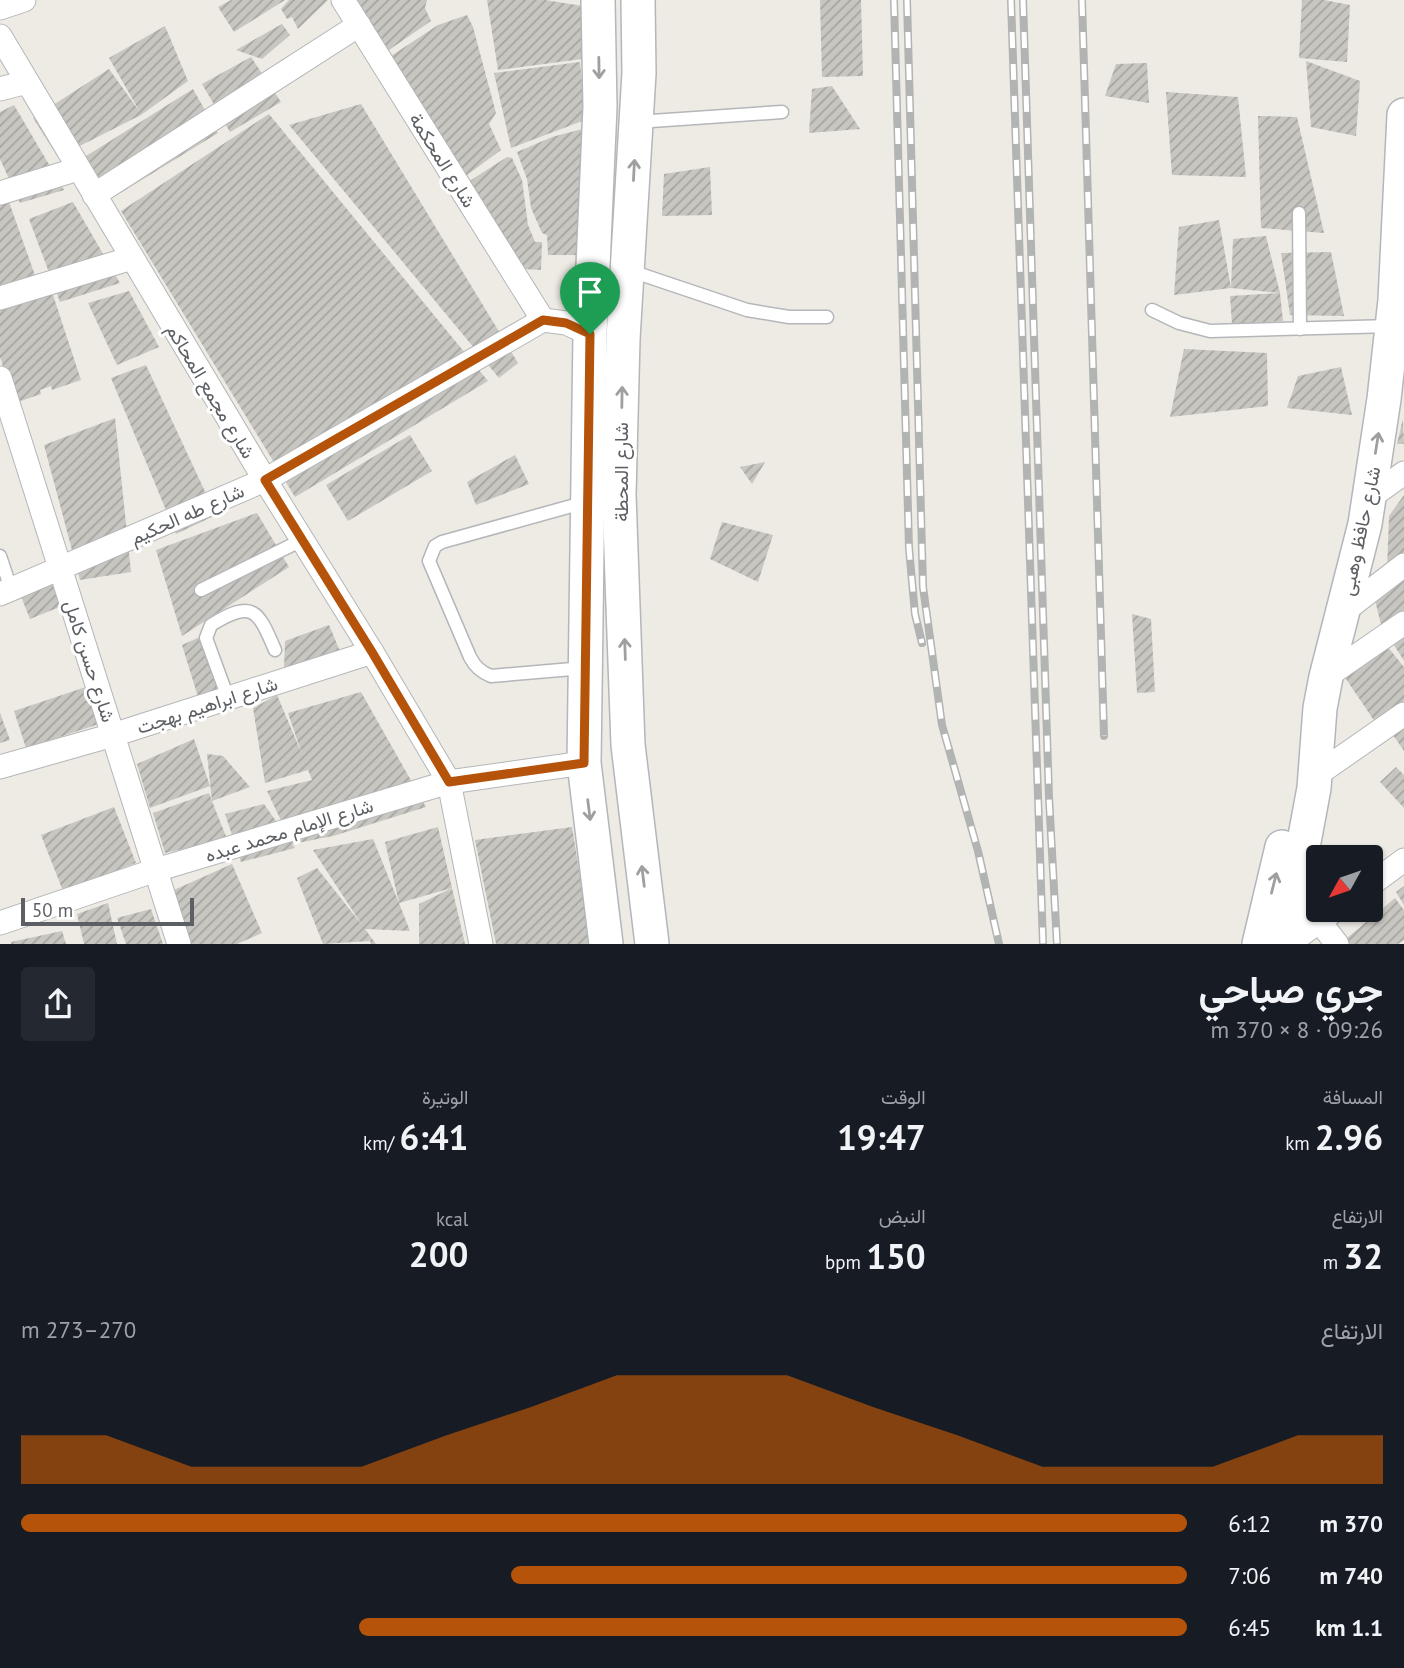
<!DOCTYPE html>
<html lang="ar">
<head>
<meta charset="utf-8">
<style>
  body { margin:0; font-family:"PT Sans",Vazirmatn,sans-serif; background:#242831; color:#f1f3f6; direction:rtl; height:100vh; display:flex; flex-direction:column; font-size:26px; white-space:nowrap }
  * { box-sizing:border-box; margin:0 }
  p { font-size:23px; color:#9ea1a6 }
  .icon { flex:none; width:38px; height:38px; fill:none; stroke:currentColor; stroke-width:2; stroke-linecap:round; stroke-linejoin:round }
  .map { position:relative; height:944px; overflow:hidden; direction:ltr }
  .panel { display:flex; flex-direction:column; background:#171b24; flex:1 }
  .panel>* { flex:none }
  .needle { width:46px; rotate:230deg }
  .tools { position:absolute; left:1306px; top:845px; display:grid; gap:14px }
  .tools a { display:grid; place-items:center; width:77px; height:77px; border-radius:7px; background:#171b24; box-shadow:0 2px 5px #0004; font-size:35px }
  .scale { position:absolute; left:21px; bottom:18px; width:173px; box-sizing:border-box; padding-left:7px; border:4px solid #5c5f63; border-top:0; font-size:19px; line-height:24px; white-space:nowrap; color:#5c5f63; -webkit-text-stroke:5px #fff; paint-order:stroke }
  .pin { position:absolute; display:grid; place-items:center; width:60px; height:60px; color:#fff; margin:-72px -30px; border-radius:50% 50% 50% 0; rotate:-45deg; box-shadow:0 0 7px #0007 }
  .pin .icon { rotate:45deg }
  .round { display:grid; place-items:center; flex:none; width:74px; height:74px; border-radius:7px; background:#242831 }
  .overview { display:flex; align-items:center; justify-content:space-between; height:119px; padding:0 21px }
  h1 { font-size:38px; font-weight:700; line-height:52px }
  .metrics { display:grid; grid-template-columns:repeat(3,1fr); gap:10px; height:119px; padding:7px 21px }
  .metrics div { display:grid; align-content:center }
  .metrics b { font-size:35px; font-weight:700 }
  .metrics small { font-size:19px; font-weight:400 }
  .metrics p { font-size:19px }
  .chart { height:196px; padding:14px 21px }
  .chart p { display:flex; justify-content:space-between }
  .chart svg { width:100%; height:126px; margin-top:7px; fill:#b45309; opacity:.7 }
  ul { padding:0 21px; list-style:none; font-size:23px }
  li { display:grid; grid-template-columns:112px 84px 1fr; align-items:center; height:52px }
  li i { height:18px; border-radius:9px; background:#b45309 }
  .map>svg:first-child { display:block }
  .building { fill:url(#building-hatch) }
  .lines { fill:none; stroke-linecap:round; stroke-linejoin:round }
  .service-casing { stroke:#b4b6b9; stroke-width:15 }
  .minor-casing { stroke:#b4b6b9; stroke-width:25 }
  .secondary-casing { stroke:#b3b6ba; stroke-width:36 }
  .service { stroke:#fff; stroke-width:12 }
  .minor { stroke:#fff; stroke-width:23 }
  .secondary { stroke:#fff; stroke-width:33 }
  .rail-casing { stroke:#b2b3b3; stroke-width:8 }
  .rail { stroke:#fff; stroke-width:5; stroke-dasharray:16; stroke-linecap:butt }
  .oneway { stroke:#9d9fa1 }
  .route-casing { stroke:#fff; stroke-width:14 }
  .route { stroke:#b45309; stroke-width:9 }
  .labels { text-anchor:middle; stroke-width:6; stroke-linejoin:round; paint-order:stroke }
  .street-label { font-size:19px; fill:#5c5f63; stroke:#fff }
</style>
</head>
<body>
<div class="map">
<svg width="1404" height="944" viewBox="0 0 1404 944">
  <defs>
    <pattern id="building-hatch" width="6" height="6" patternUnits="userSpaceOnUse" patternTransform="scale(1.75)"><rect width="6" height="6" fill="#c8c6c0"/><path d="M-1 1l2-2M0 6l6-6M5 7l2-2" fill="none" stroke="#a6a4a0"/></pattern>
  </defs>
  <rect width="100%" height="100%" fill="#edebe4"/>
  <g class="building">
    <polygon points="231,0 285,0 234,32 218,7"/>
    <polygon points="289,0 328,0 298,29 292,17 287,19 281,9"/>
    <polygon points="356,0 427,0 425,8 431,21 386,52"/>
    <polygon points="487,0 545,0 583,6 582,59 498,70"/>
    <polygon points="820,0 861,0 863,76 822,77"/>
    <polygon points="1302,0 1324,0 1350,5 1347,62 1299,58"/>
    <polygon points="467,15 473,27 496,113 489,124 501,150 463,178 391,56 438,25"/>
    <polygon points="282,24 290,35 262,59 236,50"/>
    <polygon points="165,26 188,81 141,115 58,157 33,118 109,69 140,112 109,58"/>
    <polygon points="251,57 281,102 230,132 202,84"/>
    <polygon points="1306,61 1360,81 1356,136 1311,127"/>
    <polygon points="580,62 585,120 511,148 494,73"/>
    <polygon points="1147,63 1149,103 1105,96 1116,64"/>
    <polygon points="832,86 860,129 809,133 812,89"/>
    <polygon points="193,89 218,133 109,200 83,158"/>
    <polygon points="1166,92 1238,97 1246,177 1172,175"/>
    <polygon points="361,104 518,363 499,378 289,125"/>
    <polygon points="14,105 64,190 20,203 0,159 0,112"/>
    <polygon points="269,114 488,381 295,497 121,211"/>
    <polygon points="1258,116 1297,117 1324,233 1261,228"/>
    <polygon points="586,128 588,255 548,255 547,235 542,233 531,208 527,179 517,152 552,137"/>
    <polygon points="507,157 512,158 522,180 528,225 535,242 542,242 541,270 524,269 468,182"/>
    <polygon points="710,167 712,215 662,216 664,174"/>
    <polygon points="9,202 37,281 0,294 0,205"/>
    <polygon points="73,202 120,283 60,302 29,219"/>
    <polygon points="1219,220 1231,288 1233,239 1266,236 1280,293 1231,288 1174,295 1179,227"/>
    <polygon points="1331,252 1344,316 1290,315 1281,253"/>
    <polygon points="129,291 159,347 117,365 88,303"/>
    <polygon points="52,292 81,380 52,390 51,386 40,390 41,394 15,403 0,357 0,310"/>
    <polygon points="1280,293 1283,321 1232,324 1230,296"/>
    <polygon points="1184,349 1267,353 1268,406 1170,417"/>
    <polygon points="146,365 216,515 176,534 111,378"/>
    <polygon points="1341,367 1352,415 1287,408 1298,376"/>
    <polygon points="115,418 131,572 80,580 44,445"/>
    <polygon points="1403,419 1404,444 1397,444"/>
    <polygon points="410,435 432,471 348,521 326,485"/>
    <polygon points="515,455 529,484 476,505 467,482"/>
    <polygon points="765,462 752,484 740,467"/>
    <polygon points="1404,495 1404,556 1387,569 1389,516"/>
    <polygon points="257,513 289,567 182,636 156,550"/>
    <polygon points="722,522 773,535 758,582 710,559"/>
    <polygon points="1404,573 1404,618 1384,637 1375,600"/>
    <polygon points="51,581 62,606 30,619 20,594"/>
    <polygon points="1132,614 1151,619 1155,692 1137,693"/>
    <polygon points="329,625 342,656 284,668 285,641"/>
    <polygon points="1404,633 1404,661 1392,642"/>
    <polygon points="200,637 224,706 203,713 182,645"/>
    <polygon points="1387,646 1404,667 1404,704 1375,722 1342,673"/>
    <polygon points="86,687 99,724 26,748 14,711"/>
    <polygon points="361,692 426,807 333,836 292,844 267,791 312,780 308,770 265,783 253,708 277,695 302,754 288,713"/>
    <polygon points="0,713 10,740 0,743"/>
    <polygon points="1404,726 1404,751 1393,735"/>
    <polygon points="194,739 210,786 150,808 137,764"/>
    <polygon points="207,754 223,756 250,787 212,801 227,839 165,853 153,813 209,793 212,801"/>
    <polygon points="1396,767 1404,775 1404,808 1380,782"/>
    <polygon points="264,804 295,848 241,862 225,814"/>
    <polygon points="114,807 136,863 63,891 41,835"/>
    <polygon points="438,827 452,888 399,903 410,931 365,929 376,944 371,944 370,941 323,944 297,878 317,868 362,925 313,850 373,839 399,903 385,842"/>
    <polygon points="572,827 591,944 496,944 475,840"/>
    <polygon points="232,864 262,933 237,944 191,944 174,890"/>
    <polygon points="1404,886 1404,905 1396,892"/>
    <polygon points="452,888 465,944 419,944 419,904"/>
    <polygon points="1395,898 1404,910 1404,940 1398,944 1340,944"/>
    <polygon points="108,903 117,944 84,944 77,914"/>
    <polygon points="151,909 163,944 126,944 117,918"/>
    <polygon points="62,931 66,944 11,944 11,942"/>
  </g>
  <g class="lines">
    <g class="service-casing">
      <g id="service">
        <polyline points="637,122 782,112"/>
        <polyline points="1299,213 1300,329"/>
        <polyline points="628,270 747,310 789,317 827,317"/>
        <polyline points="1152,310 1179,323 1210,331 1392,326"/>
        <polyline points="0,556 11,589"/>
        <polyline points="201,590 302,540"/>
        <path d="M584 668 491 676C481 672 475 667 470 657L429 561 435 546 442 542 586 502"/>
        <path d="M228 698 206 638 211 625C253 599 258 610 275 650"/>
      </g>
    </g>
    <g class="minor-casing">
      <g id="minor">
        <polyline points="343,0 543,320"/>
        <polyline points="0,8 24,0"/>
        <polyline points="0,36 265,480 372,652 449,782 481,944"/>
        <polyline points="0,89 27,82"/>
        <polyline points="0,193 78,169"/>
        <polyline points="94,195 359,25"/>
        <polyline points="0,298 132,258"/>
        <polyline points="0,378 179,944"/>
        <polyline points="1368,499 1404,473"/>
        <polyline points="0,594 265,480 543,320 566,323 590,334"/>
        <polyline points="1343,612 1404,565"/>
        <polyline points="1326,677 1404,623"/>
        <polyline points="0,767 113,735 372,652"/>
        <polyline points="1315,776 1404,714"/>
        <polyline points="1370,885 1404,860"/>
        <polyline points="1319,921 1337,944"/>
        <polyline points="0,923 156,870 449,782 584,763"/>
        <polyline points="1288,944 1335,910"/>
      </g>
    </g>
    <g class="secondary-casing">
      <g id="secondary">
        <polyline points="598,0 600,107 590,334 584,763 606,944"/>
        <polyline points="638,0 639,73 623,339 619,495 628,745 652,944"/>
        <polyline points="1259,944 1282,847"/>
        <polyline points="1285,944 1314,788 1320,708 1326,677 1365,524 1384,399 1395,300 1404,115"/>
      </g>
    </g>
    <use href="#service" class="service"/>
    <use href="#minor" class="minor"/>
    <use href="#secondary" class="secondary"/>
    <g class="rail-casing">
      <g id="rail">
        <polyline points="894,0 909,548 915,614 922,643"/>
        <polyline points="907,0 923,587 942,725 978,851 999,944"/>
        <polyline points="1011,0 1043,944"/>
        <polyline points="1023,0 1049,797 1057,944"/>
        <polyline points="1082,0 1104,736"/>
      </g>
    </g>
    <use href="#rail" class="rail"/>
  </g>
  <defs><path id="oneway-shaft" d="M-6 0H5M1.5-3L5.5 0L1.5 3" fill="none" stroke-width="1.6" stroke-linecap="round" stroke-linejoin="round" transform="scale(1.75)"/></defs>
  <g class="oneway">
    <use href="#oneway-shaft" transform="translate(599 68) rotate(89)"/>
    <use href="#oneway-shaft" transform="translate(634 170) rotate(-87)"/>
    <use href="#oneway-shaft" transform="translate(622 397) rotate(-89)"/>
    <use href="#oneway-shaft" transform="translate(1377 443) rotate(-81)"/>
    <use href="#oneway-shaft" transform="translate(625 649) rotate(-92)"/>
    <use href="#oneway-shaft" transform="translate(589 810) rotate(83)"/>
    <use href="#oneway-shaft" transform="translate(643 876) rotate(-97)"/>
    <use href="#oneway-shaft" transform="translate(1274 883) rotate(-76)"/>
  </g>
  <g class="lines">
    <g class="route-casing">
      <polygon id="route" points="543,320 566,323 590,334 584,763 449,782 372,652 265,480"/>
    </g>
    <use href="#route" class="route"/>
  </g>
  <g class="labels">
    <g class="street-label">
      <text transform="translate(443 160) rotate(58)" y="7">شارع المحكمة</text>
      <text transform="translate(211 391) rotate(59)" y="7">شارع مجمع المحاكم</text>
      <text transform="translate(621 472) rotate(-90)" y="7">شارع المحطة</text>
      <text transform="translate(187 514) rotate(-24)" y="7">شارع طه الحكيم</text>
      <text transform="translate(1360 531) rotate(-78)" y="7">شارع حافظ وهبى</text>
      <text transform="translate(90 661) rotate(72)" y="7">شارع حسن كامل</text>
      <text transform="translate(207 705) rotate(-18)" y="7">شارع ابراهيم بهجت</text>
      <text transform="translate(289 830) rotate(-17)" y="7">شارع الإمام محمد عبده</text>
    </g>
  </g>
</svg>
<div class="tools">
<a><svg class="needle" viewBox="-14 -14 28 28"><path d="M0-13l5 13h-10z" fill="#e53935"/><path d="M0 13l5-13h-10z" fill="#9ea1a6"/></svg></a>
</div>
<div class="scale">50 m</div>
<div class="pin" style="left:590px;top:334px;background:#1e9e55"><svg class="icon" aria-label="arrive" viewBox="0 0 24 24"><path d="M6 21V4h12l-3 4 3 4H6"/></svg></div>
</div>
<section class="panel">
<div class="overview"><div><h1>جري صباحي</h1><p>09:26 · 8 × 370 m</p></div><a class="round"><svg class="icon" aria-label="share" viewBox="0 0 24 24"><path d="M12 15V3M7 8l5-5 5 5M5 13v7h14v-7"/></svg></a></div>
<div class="metrics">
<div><p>المسافة</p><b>2.96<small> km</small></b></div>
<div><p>الوقت</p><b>19:47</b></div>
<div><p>الوتيرة</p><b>6:41<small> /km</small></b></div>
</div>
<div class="metrics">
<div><p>الارتفاع</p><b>32<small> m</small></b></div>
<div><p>النبض</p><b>150<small> bpm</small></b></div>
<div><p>kcal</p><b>200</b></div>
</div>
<div class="chart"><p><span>الارتفاع</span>270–273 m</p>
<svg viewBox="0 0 160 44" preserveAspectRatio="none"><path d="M0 44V27L10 27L20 38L30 38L40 38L50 27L60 17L70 6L80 6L90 6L100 17L110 27L120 38L130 38L140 38L150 27L160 27V44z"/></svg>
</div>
<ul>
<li><b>370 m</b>6:12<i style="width:100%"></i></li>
<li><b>740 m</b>7:06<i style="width:58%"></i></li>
<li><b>1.1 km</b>6:45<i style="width:71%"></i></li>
</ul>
</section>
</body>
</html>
